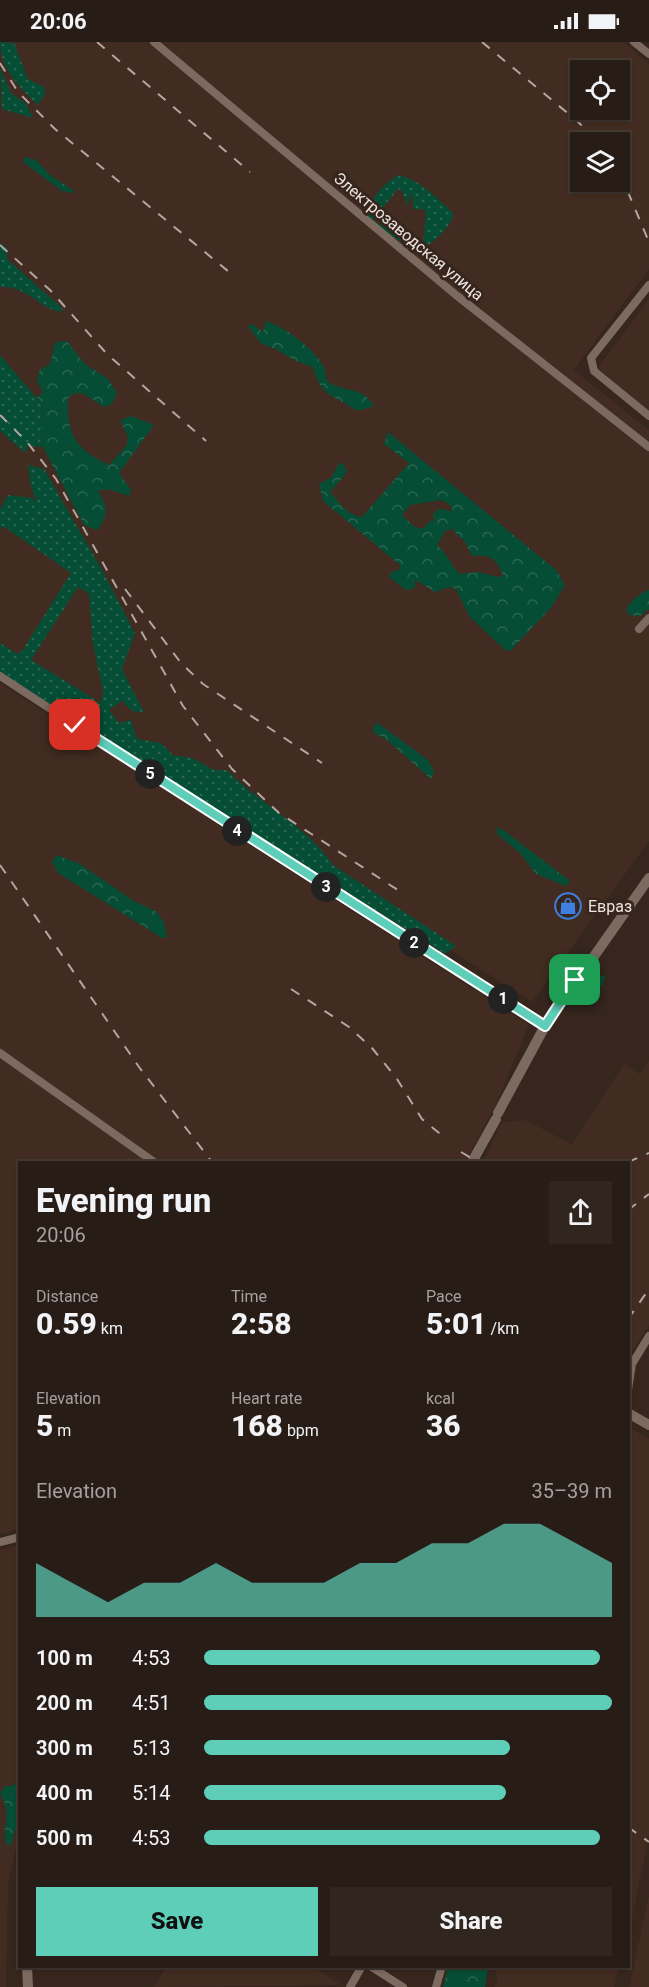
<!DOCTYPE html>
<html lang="en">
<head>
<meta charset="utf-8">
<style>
  body { margin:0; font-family:Roboto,sans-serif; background:#30251f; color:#f1f3f6; height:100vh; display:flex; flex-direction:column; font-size:22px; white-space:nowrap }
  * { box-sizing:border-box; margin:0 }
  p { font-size:20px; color:#a5a1a1 }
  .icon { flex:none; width:33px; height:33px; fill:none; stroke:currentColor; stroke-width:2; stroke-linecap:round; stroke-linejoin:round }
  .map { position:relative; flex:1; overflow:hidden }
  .drawer { position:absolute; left:18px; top:1119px; width:612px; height:807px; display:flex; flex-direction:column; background:#281c16; border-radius:0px; box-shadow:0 2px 4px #0004,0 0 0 2px #443a35 }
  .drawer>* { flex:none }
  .fabs { position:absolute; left:570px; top:18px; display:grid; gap:12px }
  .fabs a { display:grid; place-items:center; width:60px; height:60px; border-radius:0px; background:#281c16; box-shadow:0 2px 4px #0004,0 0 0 2px #443a35; font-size:30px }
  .pin { position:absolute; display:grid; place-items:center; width:51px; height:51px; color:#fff; margin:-26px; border-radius:12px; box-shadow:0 3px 9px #0006 }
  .km { position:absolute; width:30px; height:30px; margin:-15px; border-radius:50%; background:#222; color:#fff; font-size:16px; line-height:30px; text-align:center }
  .round { display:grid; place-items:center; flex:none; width:63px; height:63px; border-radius:0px; background:#30251f }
  .head { display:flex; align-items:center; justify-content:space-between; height:102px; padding:0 18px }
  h1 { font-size:33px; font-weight:800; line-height:45px }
  .figures { display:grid; grid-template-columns:repeat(3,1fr); gap:9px; height:102px; padding:6px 18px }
  .figures div { display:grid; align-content:center }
  .figures b { font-size:30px; font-weight:800 }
  .figures small { font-size:16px; font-weight:400 }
  .figures p { font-size:16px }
  .chart { height:168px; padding:12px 18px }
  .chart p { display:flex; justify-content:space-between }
  .chart svg { width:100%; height:108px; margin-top:6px; fill:#5eceb8; opacity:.7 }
  .action { display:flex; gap:12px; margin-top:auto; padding:12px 18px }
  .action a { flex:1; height:69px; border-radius:0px; background:#5eceb8; color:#111; font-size:24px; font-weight:800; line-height:69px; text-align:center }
  .action a+a { background:#30251f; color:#f1f3f6 }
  ul { padding:0 18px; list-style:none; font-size:20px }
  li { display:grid; grid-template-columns:96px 72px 1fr; align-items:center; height:45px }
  li i { height:15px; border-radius:8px; background:#5eceb8 }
  .status { display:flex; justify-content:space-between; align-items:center; height:42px; padding:0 30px; background:#281c16; direction:ltr }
  .status svg { height:16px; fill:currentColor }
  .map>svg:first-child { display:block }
  .built { fill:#422c21; fill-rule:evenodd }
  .grass { fill:url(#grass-dots); fill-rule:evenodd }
  .forest { fill:url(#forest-crowns); fill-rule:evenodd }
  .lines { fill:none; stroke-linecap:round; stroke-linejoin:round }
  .minor { stroke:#7c6960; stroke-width:8 }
  .tertiary { stroke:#7c6960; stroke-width:10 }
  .secondary { stroke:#7c6960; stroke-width:10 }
  .rail { stroke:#b3a7a1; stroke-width:2; stroke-dasharray:10 10; stroke-linecap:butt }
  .route-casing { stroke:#fff; stroke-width:12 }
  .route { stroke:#5eceb8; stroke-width:8 }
  .labels { text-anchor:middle; stroke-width:6; stroke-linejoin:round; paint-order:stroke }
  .street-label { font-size:16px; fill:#eee3de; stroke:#36261e }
  .poi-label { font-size:16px; fill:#eee3de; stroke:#36261e; text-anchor:start }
</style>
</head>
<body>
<div class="status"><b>20:06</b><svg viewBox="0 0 49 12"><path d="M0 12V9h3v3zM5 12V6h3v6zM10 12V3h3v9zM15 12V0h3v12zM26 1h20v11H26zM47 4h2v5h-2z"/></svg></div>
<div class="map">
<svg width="649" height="1945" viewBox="0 0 649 1945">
  <defs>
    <pattern id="grass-dots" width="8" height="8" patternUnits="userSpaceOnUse" patternTransform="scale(1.5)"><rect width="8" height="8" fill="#054d35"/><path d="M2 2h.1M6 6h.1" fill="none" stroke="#2a6652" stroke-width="1.8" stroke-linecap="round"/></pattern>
    <pattern id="forest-crowns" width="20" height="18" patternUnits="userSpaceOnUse" patternTransform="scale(1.5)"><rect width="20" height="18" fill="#054d35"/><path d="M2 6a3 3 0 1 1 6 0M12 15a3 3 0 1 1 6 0" fill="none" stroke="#2a6652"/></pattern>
  </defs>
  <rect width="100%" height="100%" fill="#36261e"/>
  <g class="built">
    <path d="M0 0H623L649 22V227L574 328 649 388V799L532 960 0 620ZM580 28H620V68H580ZM580 100H620V140H580Z"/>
    <polygon points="649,257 649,369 598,326"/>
    <polygon points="0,641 529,983 496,1062 465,1120 20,1120 19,1487 0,1492"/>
    <polygon points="649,1018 649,1283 629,1314 628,1120 483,1120 502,1080 525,1078 572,1102 624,1022 640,1032"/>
    <polygon points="629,1385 649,1397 649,1793 629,1890"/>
    <polygon points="19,1503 20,1788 8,1842 6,1945 0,1945 0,1508"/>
    <polygon points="649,1854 649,1945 629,1945"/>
    <polygon points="167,1924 312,1925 342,1943 154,1945"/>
    <polygon points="496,1925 496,1924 619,1925 614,1945 494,1945 497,1941"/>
  </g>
  <g class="grass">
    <path d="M0 0 14 1 28 37 44 45 45 52 38 63C20 46 0 26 0 0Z"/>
    <polygon points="0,26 11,51 26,62 33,76 2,67"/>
    <path d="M399 133C421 139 436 155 453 171 453 183 439 194 430 202H423L426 170 423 167H413L412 150 407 164 402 149 398 147 373 178 383 184 391 183 396 194 407 195 417 204V209L373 183 366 173C369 158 385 140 399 133Z"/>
    <path d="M0 201 7 206V217L63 267 60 270C36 264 28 244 0 245Z"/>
    <polygon points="0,313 41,361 43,405 27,404 25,411 0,389"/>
    <path d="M28 423 44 427 101 526 135 591 122 627 144 670 132 669 122 659 109 668 119 681 131 678 137 697 161 701 173 713 192 716 214 728H227C258 761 310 786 333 823L456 904 445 912 0 631V601L17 612 22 609 71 531 3 484 0 487V467L8 453 32 456 36 460 30 439ZM78 545 89 552 93 602 103 650 101 661 31 618Z"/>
  </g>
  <g class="forest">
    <polygon points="24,115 36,118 50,133 73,148 73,151 62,149 23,120"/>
    <path d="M266 279C287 286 313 306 324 325 327 331 324 337 330 341 346 351 361 343 374 364L357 369C331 350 324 359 312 324 290 320 283 307 261 302L248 284 252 282 263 290Z"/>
    <path d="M67 299 85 322 108 337 117 351 112 362 104 365 84 352 75 351 68 356C66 392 76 408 109 423L127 403 128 395 120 378 131 374 154 383 119 431 131 448 129 454 108 447 98 449C108 465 109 473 97 488L84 483 43 405 41 361 37 356 43 350 37 339 39 329 50 322 55 300Z"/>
    <path d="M388 390 556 528 565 543 551 566 510 609 505 608 469 574 456 547 449 545 435 550 415 538V546L406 548 389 535 390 531 400 527V523L323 459 319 442 332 435 339 421 343 422 347 430 330 450C339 461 347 473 362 475L409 421 384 402ZM441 458 449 462 453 469 439 467 433 472 434 479H430L423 487 415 485 402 473 410 463ZM452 487 465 500 472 514C491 513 495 515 503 533L498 535 479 530 460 532C450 523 448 512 437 503L445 489Z"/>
    <path d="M649 548V567L640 574 629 573 626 567C632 558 640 551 649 548Z"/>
    <polygon points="378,681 428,718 434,729 431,737 387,698 374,691 373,685"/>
    <polygon points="497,785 506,790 570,839 566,844 536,832 520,811 497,792"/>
    <polygon points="57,813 80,822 132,858 157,870 164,881 167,895 162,896 58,831 52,820"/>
    <polygon points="592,931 605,934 603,943 584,961 579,950"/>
    <path d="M19 1742V1774L11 1803H7C0 1782 14 1775 0 1752L4 1745Z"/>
    <polygon points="448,1925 488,1925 485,1945 443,1945"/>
  </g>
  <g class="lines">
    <g class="minor">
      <polyline points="154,0 456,253 649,405"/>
      <polyline points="634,0 649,12"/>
      <polyline points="649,243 591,316 594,329 649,374"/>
      <polyline points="639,587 649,576"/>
      <polyline points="0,634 225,781 545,984"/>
      <polyline points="0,1011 154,1120"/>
      <polyline points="628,1348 632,1322 649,1294"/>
      <polyline points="0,1500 20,1495"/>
      <polyline points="370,1924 403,1945"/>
      <polyline points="350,1945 362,1924"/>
      <polyline points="436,1945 442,1924"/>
    </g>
    <polyline class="tertiary" points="628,1371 649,1383"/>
    <g class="secondary">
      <polyline points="498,1071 545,984 649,836"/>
      <polyline points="472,1120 496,1077"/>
      <polyline points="27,1924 28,1945"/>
    </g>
    <g class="rail">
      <polyline points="97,0 250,130"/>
      <polyline points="482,0 576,78 599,100"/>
      <polyline points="0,21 18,50 55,87 234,234"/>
      <polyline points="620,131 649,200"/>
      <polyline points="0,203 50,248 107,312 206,399"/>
      <polyline points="0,373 27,400 56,437 183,664 232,727 279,771 404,852"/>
      <polyline points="125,547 181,621 203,642 322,721"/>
      <polyline points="0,823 139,1025 212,1120"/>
      <polyline points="291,947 349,985 372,1006 397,1037 422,1077 445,1096"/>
      <polyline points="461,1110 478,1120"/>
      <polyline points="628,1120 649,1111"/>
      <polyline points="628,1168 649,1152"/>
      <polyline points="628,1277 649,1247"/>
      <polyline points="628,1785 649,1800"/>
    </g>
  </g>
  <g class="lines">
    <g class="route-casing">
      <polyline id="route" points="75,683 545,984 575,938"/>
    </g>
    <use href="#route" class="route"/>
  </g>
  <defs>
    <g id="shop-ring" transform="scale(1.35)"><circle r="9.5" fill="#36261e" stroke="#3f7fe0" stroke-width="1.5"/><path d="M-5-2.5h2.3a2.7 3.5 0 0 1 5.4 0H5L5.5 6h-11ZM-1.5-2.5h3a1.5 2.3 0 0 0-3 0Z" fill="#3f7fe0"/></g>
  </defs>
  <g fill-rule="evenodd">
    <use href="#shop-ring" x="568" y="864"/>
  </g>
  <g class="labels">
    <g class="street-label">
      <text transform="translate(409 194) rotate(40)" y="6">Электрозаводская улица</text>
    </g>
    <g class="poi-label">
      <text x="588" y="870">Евраз</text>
    </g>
  </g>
</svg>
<div class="fabs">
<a><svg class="icon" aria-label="locate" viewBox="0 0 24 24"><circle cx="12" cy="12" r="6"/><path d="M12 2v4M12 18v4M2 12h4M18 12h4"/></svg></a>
<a><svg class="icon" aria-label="layers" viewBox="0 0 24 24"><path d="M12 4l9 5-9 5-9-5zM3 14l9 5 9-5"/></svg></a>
</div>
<div class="pin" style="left:575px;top:938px;background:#1e9e55"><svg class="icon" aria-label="arrive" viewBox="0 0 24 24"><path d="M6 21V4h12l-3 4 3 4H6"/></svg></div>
<div class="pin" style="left:75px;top:683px;background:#d93025"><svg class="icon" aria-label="check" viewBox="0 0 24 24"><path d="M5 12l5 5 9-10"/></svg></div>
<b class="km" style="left:503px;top:957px">1</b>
<b class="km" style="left:414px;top:901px">2</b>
<b class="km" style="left:326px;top:845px">3</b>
<b class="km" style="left:237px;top:789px">4</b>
<b class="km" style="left:150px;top:732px">5</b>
<section class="drawer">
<div class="head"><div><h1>Evening run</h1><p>20:06</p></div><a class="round"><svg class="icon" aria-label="share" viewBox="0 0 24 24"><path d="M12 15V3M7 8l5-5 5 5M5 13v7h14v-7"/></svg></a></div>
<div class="figures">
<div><p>Distance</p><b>0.59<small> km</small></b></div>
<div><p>Time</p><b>2:58</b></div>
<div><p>Pace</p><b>5:01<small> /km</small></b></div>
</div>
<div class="figures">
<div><p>Elevation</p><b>5<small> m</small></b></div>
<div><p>Heart rate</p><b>168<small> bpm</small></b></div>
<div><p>kcal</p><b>36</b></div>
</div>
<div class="chart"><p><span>Elevation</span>35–39 m</p>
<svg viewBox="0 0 160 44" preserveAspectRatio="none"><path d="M0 44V22L10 30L20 38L30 30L40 30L50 22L60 30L70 30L80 30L90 22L100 22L110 14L120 14L130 6L140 6L150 14L160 22V44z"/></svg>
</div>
<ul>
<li><b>100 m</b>4:53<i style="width:97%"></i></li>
<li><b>200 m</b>4:51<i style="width:100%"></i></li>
<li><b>300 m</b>5:13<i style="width:75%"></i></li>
<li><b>400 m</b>5:14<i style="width:74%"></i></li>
<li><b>500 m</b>4:53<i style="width:97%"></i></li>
</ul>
<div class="action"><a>Save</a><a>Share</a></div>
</section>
</div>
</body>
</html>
